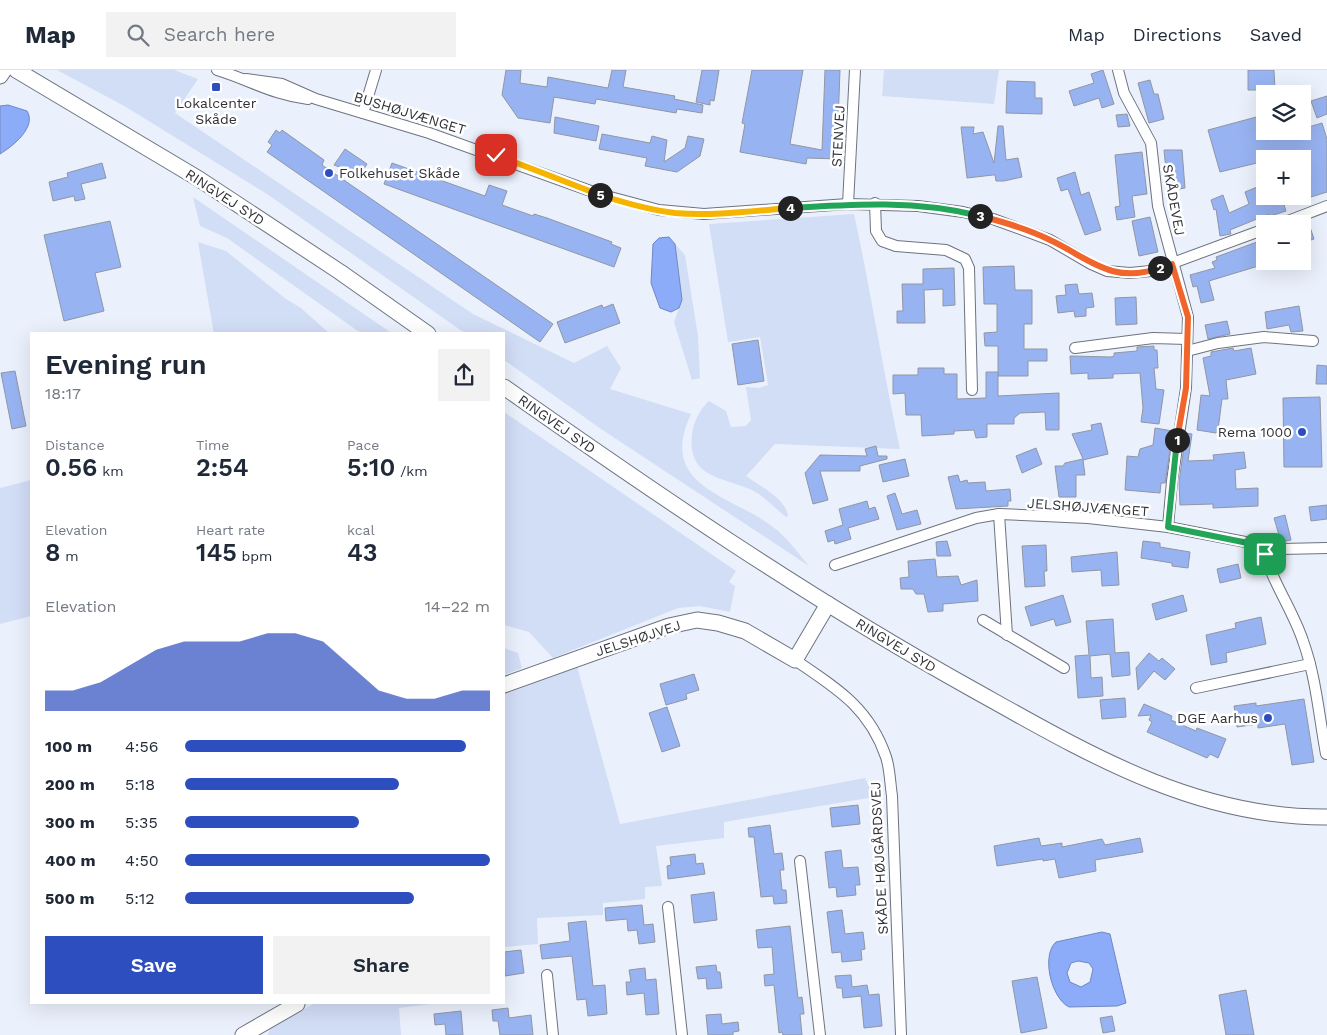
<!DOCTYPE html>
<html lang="en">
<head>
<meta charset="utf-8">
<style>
  body { margin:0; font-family:"Work Sans",sans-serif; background:#f2f2f3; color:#1f2937; height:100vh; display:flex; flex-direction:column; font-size:19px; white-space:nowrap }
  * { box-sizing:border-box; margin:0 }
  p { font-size:16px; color:#747a83 }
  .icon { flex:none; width:28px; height:28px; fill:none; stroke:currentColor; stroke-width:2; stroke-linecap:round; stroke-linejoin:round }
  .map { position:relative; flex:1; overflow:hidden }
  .panel { position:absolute; left:30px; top:262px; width:475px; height:672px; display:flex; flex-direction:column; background:#fff; border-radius:0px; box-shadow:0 5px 20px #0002 }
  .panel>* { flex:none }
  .controls { position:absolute; left:1256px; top:15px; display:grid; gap:10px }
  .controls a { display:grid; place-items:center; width:55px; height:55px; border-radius:0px; background:#fff; box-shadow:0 5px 20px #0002; font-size:25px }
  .pin { position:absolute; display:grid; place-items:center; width:42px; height:42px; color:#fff; margin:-21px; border-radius:10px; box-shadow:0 2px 8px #0006 }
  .km { position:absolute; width:25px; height:25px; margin:-12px; border-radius:50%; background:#222; color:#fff; font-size:14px; line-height:25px; text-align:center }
  .round { display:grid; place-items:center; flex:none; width:52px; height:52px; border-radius:0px; background:#f2f2f3 }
  .headline { display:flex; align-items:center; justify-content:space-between; height:85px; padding:0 15px }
  h1 { font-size:28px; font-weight:600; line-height:38px }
  .metrics { display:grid; grid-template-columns:repeat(3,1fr); gap:8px; height:85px; padding:5px 15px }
  .metrics div { display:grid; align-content:center }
  .metrics b { font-size:25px; font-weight:600 }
  .metrics small { font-size:14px; font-weight:400 }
  .metrics p { font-size:14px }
  .chart { height:140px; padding:10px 15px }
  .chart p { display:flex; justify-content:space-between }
  .chart svg { width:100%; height:90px; margin-top:5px; fill:#2c4ebe; opacity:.7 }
  .action { display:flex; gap:10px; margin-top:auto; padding:10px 15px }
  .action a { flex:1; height:58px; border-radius:0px; background:#2c4ebe; color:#fff; font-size:20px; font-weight:600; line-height:58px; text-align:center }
  .action a+a { background:#f2f2f3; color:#1f2937 }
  ul { padding:0 15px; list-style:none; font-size:16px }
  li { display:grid; grid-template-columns:80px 60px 1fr; align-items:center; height:38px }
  li i { height:12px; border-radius:6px; background:#2c4ebe }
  header { display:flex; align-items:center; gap:30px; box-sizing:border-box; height:70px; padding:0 25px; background:#fff; border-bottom:1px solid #e0e1e3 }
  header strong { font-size:24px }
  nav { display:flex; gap:28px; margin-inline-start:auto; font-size:18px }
  .search { width:350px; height:45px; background:#f2f2f3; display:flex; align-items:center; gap:12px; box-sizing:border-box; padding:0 18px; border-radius:0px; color:#747a83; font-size:19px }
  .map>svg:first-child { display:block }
  .green { fill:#d2ddf6 }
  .water { fill:#8cacfa; stroke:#7087c0; fill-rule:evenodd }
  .building { fill:#98b3f1; stroke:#9096a4 }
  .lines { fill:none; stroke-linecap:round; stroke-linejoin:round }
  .street-casing { stroke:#6d737f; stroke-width:12 }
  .secondary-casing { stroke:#6d737f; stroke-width:17 }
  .street { stroke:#fff; stroke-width:10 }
  .secondary { stroke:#fff; stroke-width:15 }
  .split-1-casing { stroke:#fff; stroke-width:10 }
  .split-2-casing { stroke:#fff; stroke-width:10 }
  .split-3-casing { stroke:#fff; stroke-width:10 }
  .split-4-casing { stroke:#fff; stroke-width:10 }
  .split-5-casing { stroke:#fff; stroke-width:10 }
  .split-6-casing { stroke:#fff; stroke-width:10 }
  .split-1 { stroke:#22a559; stroke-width:6 }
  .split-2 { stroke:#f0652b; stroke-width:6 }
  .split-3 { stroke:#f0652b; stroke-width:6 }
  .split-4 { stroke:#22a559; stroke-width:6 }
  .split-5 { stroke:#f5b400; stroke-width:6 }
  .split-6 { stroke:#f5b400; stroke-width:6 }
  .poi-dot { fill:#2c4ebe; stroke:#fff; stroke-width:2 }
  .labels { text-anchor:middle; stroke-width:5; stroke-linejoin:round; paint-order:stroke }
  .poi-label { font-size:14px; fill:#2f3137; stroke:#fff; text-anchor:end }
  .street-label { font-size:14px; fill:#2f3137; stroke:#fff }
</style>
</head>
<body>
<header>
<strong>Map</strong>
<div class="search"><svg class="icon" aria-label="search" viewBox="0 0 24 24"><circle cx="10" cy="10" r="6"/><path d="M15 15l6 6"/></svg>Search here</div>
<nav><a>Map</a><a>Directions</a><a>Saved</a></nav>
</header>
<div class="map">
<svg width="1327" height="965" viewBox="0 0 1327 965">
  <rect width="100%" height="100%" fill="#ebf1fc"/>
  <g class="green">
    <path d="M57 0H174L198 9 175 43 473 244 574 293 607 276 621 298 610 319 691 344C657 417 730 424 773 457 787 467 798 483 809 496L601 359 504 290V264H466L267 124 126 37Z"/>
    <polygon points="884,0 999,0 994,34 882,26"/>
    <polygon points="193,127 393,264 362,264 227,168 200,156"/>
    <path d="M854 144C871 222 883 301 900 379L775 374 746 406C760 416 786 429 788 446L786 447C776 439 764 426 752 420 723 407 687 408 692 365 693 353 700 339 709 331L726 341 731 357 746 356 751 350 746 317 759 318 768 315 760 267 728 272 709 154Z"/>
    <polygon points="198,172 226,181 286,229 301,238 330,264 214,264"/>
    <polygon points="675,174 685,185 698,266 700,308 692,310 674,252 682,230"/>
    <polygon points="504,342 736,501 729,512 735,516 730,542 700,536 678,538 553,588 529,562 504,555"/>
    <polygon points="31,410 31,546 0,554 0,418"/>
    <polygon points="504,578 518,583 522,598 504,605"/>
    <polygon points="577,596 620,754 865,708 874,727 724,752 724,768 656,776 662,816 645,817 645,829 603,833 603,845 537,848 538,874 504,877 504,623"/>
    <polygon points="313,934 430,934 399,938 401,965 268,965 269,960"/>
  </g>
  <g class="water">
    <path d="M8 35 27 41C37 57 13 76 0 84V36Z"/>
    <polygon points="669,167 675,174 682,230 679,238 671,242 660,238 651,213 653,174 659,168"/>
    <path d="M1102 862 1110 864 1126 933 1117 936 1069 937C1051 928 1041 885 1056 872ZM1078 891 1089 893 1093 899 1090 912 1081 917 1070 912 1067 903 1071 893Z"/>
  </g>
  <g class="building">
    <polygon points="506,0 521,0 520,13 547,17 548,7 608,18 612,0 626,0 623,17 675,26 674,29 703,35 702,43 677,39 676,43 596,29 595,34 554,27 550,53 518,48 502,25"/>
    <polygon points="702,0 719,0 714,31 710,30 710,35 696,32"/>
    <polygon points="752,0 803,0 790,74 822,80 825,0 840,0 837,82 840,83 839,89 807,88 806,94 740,82 745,54 742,53"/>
    <polygon points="1103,0 1114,34 1102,38 1099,28 1074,36 1069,21 1094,13 1091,4"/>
    <polygon points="1248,0 1274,0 1275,19 1272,19 1272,24 1257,24 1257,20 1248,20"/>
    <polygon points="1150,10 1154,24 1158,24 1164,49 1149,53 1138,13"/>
    <polygon points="1007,11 1035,12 1035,28 1042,28 1042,44 1006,43"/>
    <polygon points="1327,26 1327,44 1317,48 1311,31"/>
    <polygon points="1127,44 1130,56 1118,57 1116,45"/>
    <polygon points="1260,46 1267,70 1302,61 1302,59 1322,53 1327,69 1327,122 1311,127 1302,103 1302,89 1265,89 1265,91 1220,102 1208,60"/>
    <polygon points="555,47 599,56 596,71 554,63"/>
    <polygon points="998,56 1003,56 1006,90 1018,88 1022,107 1004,111 996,111 995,105 993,105 967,108 961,57 974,57 973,64 983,62 994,93"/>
    <polygon points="276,60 280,63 282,60 324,90 322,95 553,254 540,272 267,82 272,75 268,72"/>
    <polygon points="602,64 650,73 652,66 667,70 664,92 685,78 688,66 704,69 700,86 677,102 645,96 647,88 599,79"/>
    <polygon points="345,79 367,94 360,105 334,95"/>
    <polygon points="1164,80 1182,80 1185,118 1168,121"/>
    <polygon points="1142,82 1147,124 1132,126 1135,147 1117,150 1115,137 1120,136 1115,85"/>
    <polygon points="102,93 106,108 81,114 85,129 75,131 74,126 53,131 49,112 68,107 67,103"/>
    <polygon points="392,93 485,126 489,115 507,121 502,135 533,146 534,144 547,148 612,172 611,174 621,178 614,197 384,114"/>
    <polygon points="1075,102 1081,125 1089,122 1101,160 1085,165 1068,119 1061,121 1057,108"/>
    <polygon points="1262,115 1265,126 1303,126 1304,128 1284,135 1286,141 1270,146 1269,144 1230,160 1231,164 1220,166 1216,139 1214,140 1211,130 1223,125 1229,143 1249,134 1245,122"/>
    <polygon points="1150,147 1158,182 1139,186 1132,151"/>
    <polygon points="110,151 121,197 95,203 104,241 64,251 44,165"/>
    <polygon points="1308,151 1314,169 1302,173 1302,153"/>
    <polygon points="1265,169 1265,194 1209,211 1214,230 1201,233 1197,216 1193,217 1190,205 1215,198 1212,192 1217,190 1216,187"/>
    <polygon points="1014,196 1015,220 1032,220 1032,254 1024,254 1024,279 1047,279 1047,291 1028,291 1028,306 998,306 998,276 985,276 984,263 997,262 997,234 984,234 983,197"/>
    <polygon points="954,198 955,235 943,236 943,219 924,220 925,253 897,253 897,241 903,241 902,214 923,214 923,199"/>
    <polygon points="1077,214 1079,224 1092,223 1094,237 1086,238 1086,246 1075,247 1074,241 1058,243 1056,226 1066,225 1065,215"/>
    <polygon points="1136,227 1137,254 1116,255 1115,228"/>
    <polygon points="613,234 620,253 565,273 557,252 602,235 603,238"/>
    <polygon points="1299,236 1303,261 1291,262 1289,255 1267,259 1265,242"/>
    <polygon points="1227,251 1230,264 1208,269 1205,255"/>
    <polygon points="758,270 764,311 738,315 732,274"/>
    <polygon points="1154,276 1154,280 1157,280 1158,298 1154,298 1156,319 1164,320 1159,354 1141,352 1143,338 1140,303 1113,304 1113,308 1088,309 1088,303 1071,304 1070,286 1111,287 1114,286 1114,283 1137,281 1137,277"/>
    <polygon points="1233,278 1234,281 1251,278 1256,304 1226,310 1228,329 1222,329 1218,360 1216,363 1197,360 1201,325 1210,326 1203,288 1211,286 1211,282"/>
    <polygon points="1317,295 1327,296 1327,314 1316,314"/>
    <polygon points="918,298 944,298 944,304 957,304 957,329 986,328 986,302 998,302 998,326 1059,323 1059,360 1046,360 1045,342 1020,343 1014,348 1014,354 987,354 987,367 976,368 974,360 954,361 954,364 922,366 921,345 906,345 905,323 893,324 893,305 918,305"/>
    <polygon points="15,301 26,356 12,359 1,303"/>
    <polygon points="1320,327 1322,397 1284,397 1283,328"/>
    <polygon points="1101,353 1108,384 1083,390 1085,405 1076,405 1076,427 1059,427 1055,396 1063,396 1065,393 1083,389 1072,364 1092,360 1091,355"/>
    <polygon points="1155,358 1173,361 1165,413 1161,413 1160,423 1125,420 1127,386 1138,387 1140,379 1153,375"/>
    <polygon points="1186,363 1192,364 1188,391 1214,390 1213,385 1244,382 1246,398 1235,400 1236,419 1258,418 1258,436 1213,438 1213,434 1180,435 1179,412"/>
    <polygon points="876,376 878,386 887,386 887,389 860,396 860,401 820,401 828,430 813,434 805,403 820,385 867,386 865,379"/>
    <polygon points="1036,378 1042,394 1022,403 1016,386"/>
    <polygon points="905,389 909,406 883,412 879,395"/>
    <polygon points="958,405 960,412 967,410 968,413 985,412 986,421 1010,419 1011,431 1008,431 1008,436 956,439 948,407"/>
    <polygon points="895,423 902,444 917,440 921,454 897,460 887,426"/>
    <polygon points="867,431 869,439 875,437 879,449 848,458 851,469 835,474 834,470 828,472 825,461 843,455 839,439"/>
    <polygon points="1327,435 1327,449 1311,451 1309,437"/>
    <polygon points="1285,445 1291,470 1281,472 1274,448"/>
    <polygon points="947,471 951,486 937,486 936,472"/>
    <polygon points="1143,471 1160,473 1160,477 1190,482 1188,498 1172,496 1172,493 1141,488"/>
    <polygon points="1046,475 1047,501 1044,501 1045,516 1025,517 1022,476"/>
    <polygon points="1117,482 1119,515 1102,516 1101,500 1072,502 1071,487"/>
    <polygon points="935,489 937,507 958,506 961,515 977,510 978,531 943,534 943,541 928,542 924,524 916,524 913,519 901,519 900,508 909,507 908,491"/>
    <polygon points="1238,494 1241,508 1220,513 1217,499"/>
    <polygon points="1063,525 1071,552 1056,556 1054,549 1031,556 1025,537"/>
    <polygon points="1183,525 1187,541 1156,550 1152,534"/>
    <polygon points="1261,547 1266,574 1226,583 1227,592 1211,595 1206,565 1236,558 1235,553"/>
    <polygon points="1113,549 1115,583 1129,582 1130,605 1112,607 1110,584 1090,586 1091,608 1102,607 1103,626 1078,628 1075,586 1089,585 1086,551"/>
    <polygon points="1149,583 1159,591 1162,588 1175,599 1165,610 1154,601 1138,620 1136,598"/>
    <polygon points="694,604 699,620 686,624 687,629 666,635 660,614"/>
    <polygon points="1125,628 1126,647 1102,649 1100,630"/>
    <polygon points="1304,629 1314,692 1292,695 1285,654 1258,658 1258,654 1237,657 1234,636 1256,633 1256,636"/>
    <polygon points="1144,634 1172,646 1171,650 1196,661 1197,658 1226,669 1218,688 1210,684 1207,688 1147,662 1152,652 1149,650 1151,645 1138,646"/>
    <polygon points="667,637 680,676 662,682 649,643"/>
    <polygon points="858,735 860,754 832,757 830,738"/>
    <polygon points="770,755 774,784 782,783 784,800 780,800 782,820 786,820 787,833 774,834 773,826 761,827 754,767 749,767 748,758"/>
    <polygon points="1039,768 1041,776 1062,773 1062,777 1102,769 1105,775 1140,768 1143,782 1095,790 1096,801 1059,808 1055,789 1043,791 1043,789 997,796 994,776"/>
    <polygon points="841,780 843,798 858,797 860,815 855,815 856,825 837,827 836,817 829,818 825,782"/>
    <polygon points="695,784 696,794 703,793 705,804 668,809 667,796 671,795 670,787"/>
    <polygon points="714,822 717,850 694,853 691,825"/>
    <polygon points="642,835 644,855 653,854 655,872 639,874 637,860 628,861 627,849 606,851 605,838"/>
    <polygon points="842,840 845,864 863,862 865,879 861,880 862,890 842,892 841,882 832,883 827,842"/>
    <polygon points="586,851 593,916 605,915 607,944 588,946 586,929 577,930 572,886 542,889 540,875 570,871 568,853"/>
    <polygon points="790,856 798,928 802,927 804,944 800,944 802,965 783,965 782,962 779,963 774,915 765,916 764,905 774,904 772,877 758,878 756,860"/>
    <polygon points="521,880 524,903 505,906 504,882"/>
    <polygon points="716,895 717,902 720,902 722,918 707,919 706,908 698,909 696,897"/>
    <polygon points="645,898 646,910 656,909 659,944 646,945 644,923 627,925 626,912 631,912 629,900"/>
    <polygon points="851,905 852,917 867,915 869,925 879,924 882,956 864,958 861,926 843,928 842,918 837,918 835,906"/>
    <polygon points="1037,907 1047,958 1021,963 1012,911"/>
    <polygon points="1246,920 1254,965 1226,965 1219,925"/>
    <polygon points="508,938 509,948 531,945 533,965 500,965 498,951 493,951 492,940"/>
    <polygon points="461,941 463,965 446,965 445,954 435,955 434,944"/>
    <polygon points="721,944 722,954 738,952 739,961 733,962 733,965 708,965 706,945"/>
    <polygon points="1112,946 1115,961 1103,963 1100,948"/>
  </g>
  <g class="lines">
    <g class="street-casing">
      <g id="street">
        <path d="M217 0C250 10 273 25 308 29"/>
        <polyline points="1118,0 1124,23 1151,73 1158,136 1188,247 1186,318 1172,411 1168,457"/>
        <polyline points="246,9 282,14 316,29 429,63 599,124 659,140 704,144 848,134 918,136 963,142 993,149 1050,170 1091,194 1107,201 1130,203 1151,201 1265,159"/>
        <polyline points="363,43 376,0"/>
        <polyline points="875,133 876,161 882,171 896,176 946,180 965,189 969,198 972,320"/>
        <polyline points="848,134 855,0"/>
        <polyline points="1280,154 1327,136"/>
        <polyline points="1075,278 1153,268 1187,269"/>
        <polyline points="1187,281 1218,273 1264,267 1313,271"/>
        <polyline points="999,444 1007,565"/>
        <path d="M1263 477C1271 511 1292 538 1303 571 1316 607 1319 646 1326 684"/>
        <polyline points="835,495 976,448 999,444 1088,448 1168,457 1282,479 1327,478"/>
        <polyline points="983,550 1064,598"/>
        <path d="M795 590C836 618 869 637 886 687 890 699 890 713 892 726L901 965"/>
        <polyline points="1196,618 1310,594"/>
        <polyline points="800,791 820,965"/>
        <polyline points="668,837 682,965"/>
        <polyline points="547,905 553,965"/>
      </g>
    </g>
    <g class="secondary-casing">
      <g id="secondary">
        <polyline points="16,0 199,109 340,202 428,264"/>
        <polyline points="0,6 4,0"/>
        <path d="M504 317C656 424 810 529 972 619 1085 682 1194 748 1327 747"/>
        <polyline points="504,615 669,556 697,550 718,553 745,561 795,590 828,534"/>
        <polyline points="243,965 297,934"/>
      </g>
    </g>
    <use href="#street" class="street"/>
    <use href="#secondary" class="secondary"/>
  </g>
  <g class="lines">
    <g class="split-1-casing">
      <polyline id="split-1" points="1177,370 1168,457 1263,476 1265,484"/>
    </g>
    <g class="split-2-casing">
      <polyline id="split-2" points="1160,198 1172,194 1188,247 1186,318 1177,370"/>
    </g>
    <g class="split-3-casing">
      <path id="split-3" d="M980 146C1004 152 1028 159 1050 170 1089 188 1111 215 1160 198"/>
    </g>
    <g class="split-4-casing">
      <path id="split-4" d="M790 138C854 134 917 130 980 146"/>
    </g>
    <g class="split-5-casing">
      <path id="split-5" d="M600 125C625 133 649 140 675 143 713 146 752 141 790 138"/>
    </g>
    <g class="split-6-casing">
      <polyline id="split-6" points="496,85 600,125"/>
    </g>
    <use href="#split-1" class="split-1"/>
    <use href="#split-2" class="split-2"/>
    <use href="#split-3" class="split-3"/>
    <use href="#split-4" class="split-4"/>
    <use href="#split-5" class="split-5"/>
    <use href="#split-6" class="split-6"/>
  </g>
  <g class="poi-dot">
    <rect x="211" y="12" width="10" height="10" rx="2.5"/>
    <circle cx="329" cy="103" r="5"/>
    <circle cx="1302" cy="362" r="5"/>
    <circle cx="1268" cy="648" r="5"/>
  </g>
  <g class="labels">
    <g class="poi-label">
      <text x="216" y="38" text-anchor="middle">Lokalcenter<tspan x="216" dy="16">Skåde</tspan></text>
      <text x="339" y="108" text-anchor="start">Folkehuset Skåde</text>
      <text x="1292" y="367">Rema 1000</text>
      <text x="1258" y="653">DGE Aarhus</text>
    </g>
    <g class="street-label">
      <text transform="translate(410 43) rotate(17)" y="5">BUSHØJVÆNGET</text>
      <text transform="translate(838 66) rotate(-87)" y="5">STENVEJ</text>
      <text transform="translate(225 127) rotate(33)" y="5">RINGVEJ SYD</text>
      <text transform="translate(1174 130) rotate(80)" y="5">SKÅDEVEJ</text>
      <text transform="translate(557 354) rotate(35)" y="5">RINGVEJ SYD</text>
      <text transform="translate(1088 437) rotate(4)" y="5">JELSHØJVÆNGET</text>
      <text transform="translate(638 568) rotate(-18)" y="5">JELSHØJVEJ</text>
      <text transform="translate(896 575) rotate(31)" y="5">RINGVEJ SYD</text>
      <text transform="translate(879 788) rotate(-93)" y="5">SKÅDE HØJGÅRDSVEJ</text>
    </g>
  </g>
</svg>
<div class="controls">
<a><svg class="icon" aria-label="layers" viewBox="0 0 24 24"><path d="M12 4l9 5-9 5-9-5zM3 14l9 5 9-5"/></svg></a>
<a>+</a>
<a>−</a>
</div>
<div class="pin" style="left:1265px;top:484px;background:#1e9e55"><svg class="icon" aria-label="arrive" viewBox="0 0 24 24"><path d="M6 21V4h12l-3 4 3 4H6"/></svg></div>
<div class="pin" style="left:496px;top:85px;background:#d93025"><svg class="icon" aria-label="check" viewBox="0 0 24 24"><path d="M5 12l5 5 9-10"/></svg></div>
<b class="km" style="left:1177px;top:370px">1</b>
<b class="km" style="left:1160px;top:198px">2</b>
<b class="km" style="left:980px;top:146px">3</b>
<b class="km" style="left:790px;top:138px">4</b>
<b class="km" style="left:600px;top:125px">5</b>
<section class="panel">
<div class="headline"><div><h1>Evening run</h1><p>18:17</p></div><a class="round"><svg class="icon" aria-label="share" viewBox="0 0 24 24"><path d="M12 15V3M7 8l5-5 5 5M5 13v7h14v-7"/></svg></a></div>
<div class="metrics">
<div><p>Distance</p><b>0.56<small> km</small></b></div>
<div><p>Time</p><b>2:54</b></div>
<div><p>Pace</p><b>5:10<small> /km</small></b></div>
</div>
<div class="metrics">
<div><p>Elevation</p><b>8<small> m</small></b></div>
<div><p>Heart rate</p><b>145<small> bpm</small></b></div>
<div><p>kcal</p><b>43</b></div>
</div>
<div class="chart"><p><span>Elevation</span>14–22 m</p>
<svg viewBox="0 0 160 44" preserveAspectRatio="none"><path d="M0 44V34L10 34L20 30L30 22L40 14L50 10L60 10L70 10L80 6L90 6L100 10L110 22L120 34L130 38L140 38L150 34L160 34V44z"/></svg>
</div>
<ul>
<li><b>100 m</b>4:56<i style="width:92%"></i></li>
<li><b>200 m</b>5:18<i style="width:70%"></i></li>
<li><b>300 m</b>5:35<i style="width:57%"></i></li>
<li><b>400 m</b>4:50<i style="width:100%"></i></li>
<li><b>500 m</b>5:12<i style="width:75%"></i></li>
</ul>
<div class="action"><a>Save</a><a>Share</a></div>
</section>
</div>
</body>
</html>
